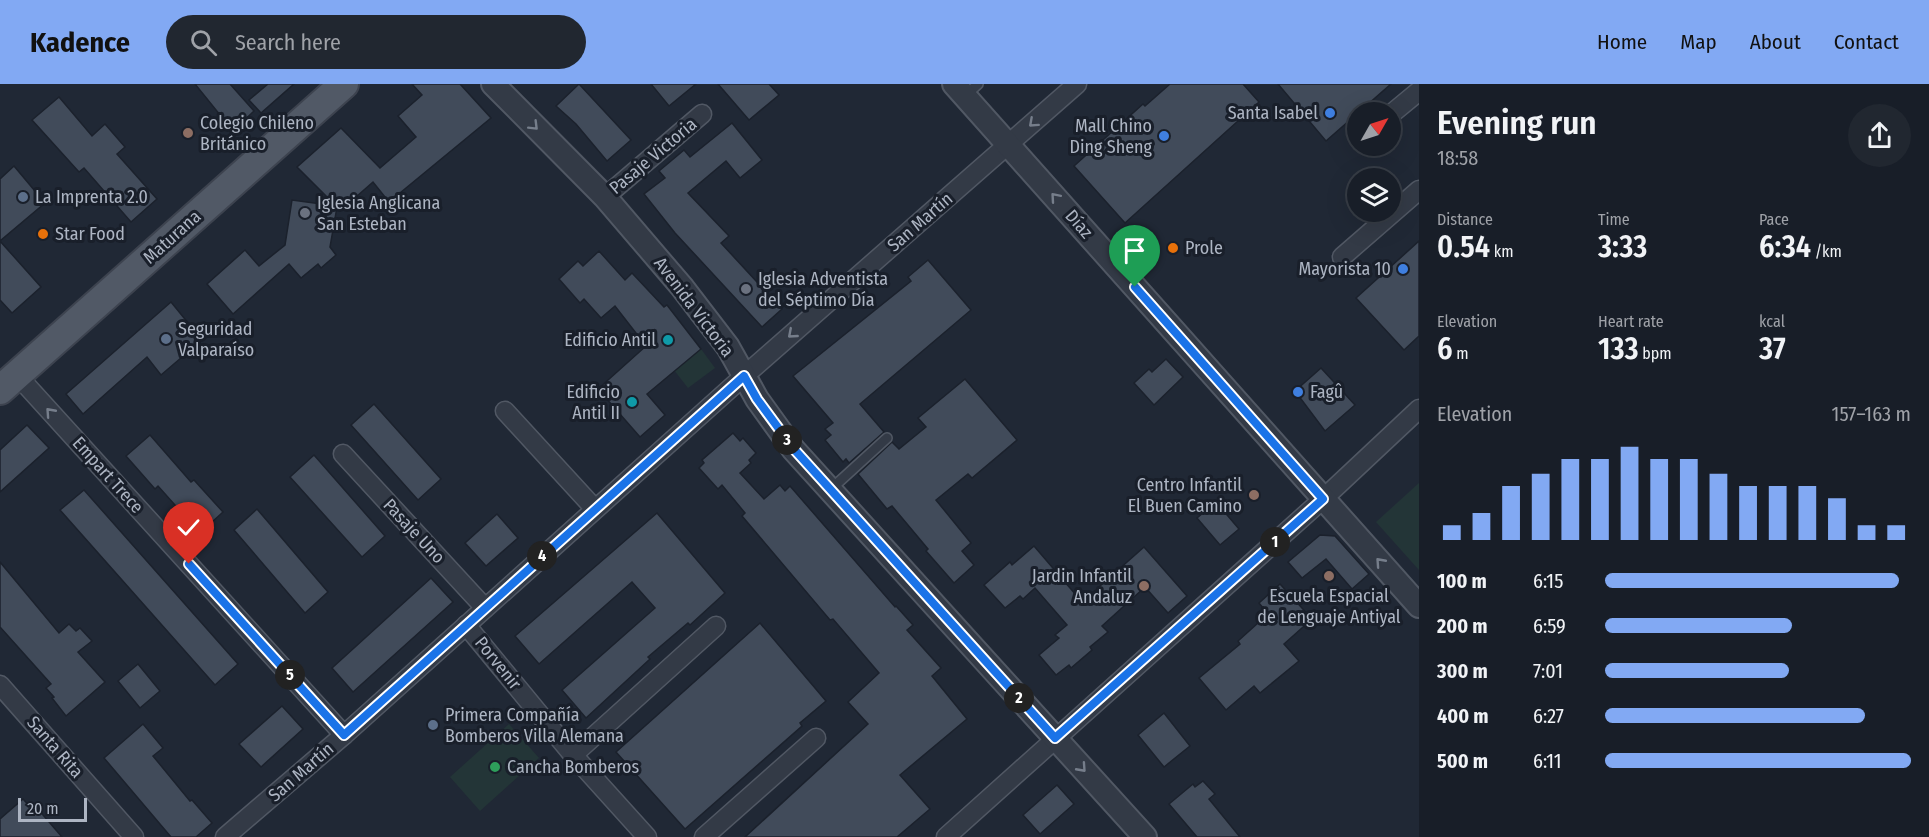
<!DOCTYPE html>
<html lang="en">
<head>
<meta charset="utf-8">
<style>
  body { margin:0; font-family:"Fira Sans Condensed",sans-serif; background:#212730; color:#f1f3f6; height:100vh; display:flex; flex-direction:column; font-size:22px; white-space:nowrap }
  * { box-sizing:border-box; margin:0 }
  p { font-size:20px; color:#9fa2a8 }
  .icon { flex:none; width:33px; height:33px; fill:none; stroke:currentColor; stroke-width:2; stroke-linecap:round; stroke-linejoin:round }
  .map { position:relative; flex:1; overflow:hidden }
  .panel { display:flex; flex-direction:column; background:#181e28; width:510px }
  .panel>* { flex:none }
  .needle { width:39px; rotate:51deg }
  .controls { position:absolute; left:1347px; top:18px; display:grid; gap:12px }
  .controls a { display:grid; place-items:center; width:54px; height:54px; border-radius:50%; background:#181e28; box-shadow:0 6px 24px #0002,0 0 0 2px #363c45; font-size:30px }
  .scale { position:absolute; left:18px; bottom:15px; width:69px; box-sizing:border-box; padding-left:6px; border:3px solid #adb5c3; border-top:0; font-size:16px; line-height:21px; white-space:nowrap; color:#adb5c3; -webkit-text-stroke:4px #191f2a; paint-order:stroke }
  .pin { position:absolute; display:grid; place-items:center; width:51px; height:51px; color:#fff; margin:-62px -26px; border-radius:50% 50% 50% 0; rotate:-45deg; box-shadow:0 0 6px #0007 }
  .pin .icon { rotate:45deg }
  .km { position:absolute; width:30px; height:30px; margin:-15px; border-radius:50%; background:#222; color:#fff; font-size:16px; line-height:30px; text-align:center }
  .round { display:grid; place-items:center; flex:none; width:63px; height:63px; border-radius:32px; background:#212730 }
  .headline { display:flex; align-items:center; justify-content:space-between; height:102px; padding:0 18px }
  h1 { font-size:33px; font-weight:600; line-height:45px }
  .metrics { display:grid; grid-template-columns:repeat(3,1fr); gap:9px; height:102px; padding:6px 18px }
  .metrics div { display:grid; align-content:center }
  .metrics b { font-size:30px; font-weight:600 }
  .metrics small { font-size:16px; font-weight:400 }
  .metrics p { font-size:16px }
  .chart { height:168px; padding:12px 18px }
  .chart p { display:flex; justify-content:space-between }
  .chart svg { width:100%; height:108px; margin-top:6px; stroke:#82a9f3; stroke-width:6 }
  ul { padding:0 18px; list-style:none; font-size:20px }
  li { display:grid; grid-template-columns:96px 72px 1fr; align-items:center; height:45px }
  li i { height:15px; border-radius:8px; background:#82a9f3 }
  header { display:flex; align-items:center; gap:36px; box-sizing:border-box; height:84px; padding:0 30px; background:#82a9f3; color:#111 }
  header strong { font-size:28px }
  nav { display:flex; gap:33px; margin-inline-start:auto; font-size:21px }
  .search { width:420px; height:54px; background:#212730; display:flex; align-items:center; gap:15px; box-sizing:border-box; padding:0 21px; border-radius:33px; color:#9fa2a8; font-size:22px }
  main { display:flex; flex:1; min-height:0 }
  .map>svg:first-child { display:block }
  .green { fill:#233537 }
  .building { fill:#414b5a; stroke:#1b212c; stroke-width:1.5 }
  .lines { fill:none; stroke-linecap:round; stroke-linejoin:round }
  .service-casing { stroke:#515864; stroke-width:12 }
  .minor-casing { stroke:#515864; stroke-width:21 }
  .tertiary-casing { stroke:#515864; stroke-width:26 }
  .primary-casing { stroke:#3d434f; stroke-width:32 }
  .service { stroke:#333a46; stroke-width:9 }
  .minor { stroke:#333a46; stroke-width:18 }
  .tertiary { stroke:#333a46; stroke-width:22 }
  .primary { stroke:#515966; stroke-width:28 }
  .oneway { stroke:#767e8b }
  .route-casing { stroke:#fff; stroke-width:12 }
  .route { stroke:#1a73e8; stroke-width:8 }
  .shop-dot { fill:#3f7fe0; stroke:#191f2a; stroke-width:2 }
  .education-dot { fill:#8d6e63; stroke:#191f2a; stroke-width:2 }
  .service-dot { fill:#5c6f8a; stroke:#191f2a; stroke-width:2 }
  .worship-dot { fill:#6b7280; stroke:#191f2a; stroke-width:2 }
  .food-dot { fill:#e8710a; stroke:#191f2a; stroke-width:2 }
  .culture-dot { fill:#0f9aa8; stroke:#191f2a; stroke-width:2 }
  .leisure-dot { fill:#2e9e5b; stroke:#191f2a; stroke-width:2 }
  .labels { text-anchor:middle; stroke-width:6; stroke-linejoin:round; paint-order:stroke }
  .poi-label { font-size:18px; fill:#adb5c3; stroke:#191f2a; text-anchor:start }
  .street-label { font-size:18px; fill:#adb5c3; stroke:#191f2a }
</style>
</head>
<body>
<header>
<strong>Kadence</strong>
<div class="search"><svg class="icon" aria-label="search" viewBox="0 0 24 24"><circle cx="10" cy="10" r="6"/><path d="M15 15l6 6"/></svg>Search here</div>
<nav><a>Home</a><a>Map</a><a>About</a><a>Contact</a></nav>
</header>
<main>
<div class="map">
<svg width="1419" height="753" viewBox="0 0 1419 753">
  <rect width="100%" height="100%" fill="#202835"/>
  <g class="green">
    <polygon points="701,265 715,284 688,304 674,286"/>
    <polygon points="1419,399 1419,486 1376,438"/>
    <polygon points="509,640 539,674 480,727 450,693"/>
  </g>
  <g class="building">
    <polygon points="195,0 230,0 254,27 233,47"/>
    <polygon points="268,0 294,0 261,29 249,16"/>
    <polygon points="412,0 460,0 491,34 389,118 373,98 340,127 337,123 330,163 336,171 321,184 318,180 301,194 289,180 233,230 207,200 245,166 259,182 285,161 292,116 336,122 297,83 341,44 380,84 416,53 398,32 422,11"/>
    <polygon points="579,0 631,56 607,77 576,40 556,22"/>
    <polygon points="651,0 696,0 669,22"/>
    <polygon points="718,0 769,0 779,11 749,36"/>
    <polygon points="1170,0 1243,0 1259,18 1125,139 1074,82 1143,20 1145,22"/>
    <polygon points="1278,0 1391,0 1326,57"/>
    <polygon points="59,13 92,52 105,40 125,63 117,70 157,115 131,138 84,84 79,88 32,36"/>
    <polygon points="732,39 762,76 740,94 726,77 688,109 729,152 721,159 782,225 762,243 675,149 644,110 665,94 659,87 684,66 690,73"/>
    <polygon points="14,82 45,119 0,157 41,203 12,229 0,216 0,95"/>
    <polygon points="1419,157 1419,252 1404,266 1356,214"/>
    <polygon points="599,167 625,196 632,189 664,223 667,221 701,265 647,310 665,331 640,353 598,305 646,262 615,222 601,234 584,215 580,219 559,195 578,177 583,182"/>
    <polygon points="928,176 971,226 860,320 884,348 849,379 846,375 843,378 825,356 831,351 825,345 833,339 793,292 911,197 908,193"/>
    <polygon points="171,218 202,256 161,291 147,273 83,330 66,310"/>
    <polygon points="1166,275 1183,293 1154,321 1134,299 1149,285 1152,288"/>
    <polygon points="1321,284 1355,321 1325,347 1295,307"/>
    <polygon points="965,295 1017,356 972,394 968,390 936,416 971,459 962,467 974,481 954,499 926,467 928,465 892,422 887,425 858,390 892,358 899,365 926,343 918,334"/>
    <polygon points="374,320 441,395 418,416 351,341"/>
    <polygon points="27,341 49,364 0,408 0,366"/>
    <polygon points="733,349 740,357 743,354 756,369 749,376 751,379 740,389 764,415 780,401 785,407 790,402 895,523 896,522 913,541 907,546 941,584 932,592 967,635 900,691 930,725 897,753 745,753 868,640 848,618 879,589 833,535 830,536 742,432 745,429 722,401 718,405 699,384 704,379 702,376"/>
    <polygon points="150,351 191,398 194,396 223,428 200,449 158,402 155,405 126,372"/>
    <polygon points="314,371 385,452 362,473 290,393"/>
    <polygon points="84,406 238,580 215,601 60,426"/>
    <polygon points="1216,418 1239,445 1220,461 1197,434"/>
    <polygon points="257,425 328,508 305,529 234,446"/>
    <polygon points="657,429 725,509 690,541 688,539 648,573 650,575 586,634 562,606 655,524 632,498 539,580 515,552"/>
    <polygon points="497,430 518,454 486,482 465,459"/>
    <polygon points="1320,451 1335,452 1369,490 1352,505 1326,475 1302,494 1288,478"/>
    <polygon points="1034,462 1082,518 1144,463 1187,512 1168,529 1145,503 1102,542 1108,548 1090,563 1092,566 1071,584 1069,581 1056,591 1039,571 1059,554 1055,551 1067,541 1035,504 1023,515 1020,512 1005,524 984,501 1010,478 1012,481"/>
    <polygon points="0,478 59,549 69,540 76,547 80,544 92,557 78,568 105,598 66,632 52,614 54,613 46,604 51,600 0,543"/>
    <polygon points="431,494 453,518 353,608 332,584"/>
    <polygon points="1280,500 1312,535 1284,560 1299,577 1260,609 1254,602 1226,626 1199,594 1240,560 1238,557 1268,530 1259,519"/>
    <polygon points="760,539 826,617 800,639 802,642 685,745 616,668"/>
    <polygon points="138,580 160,607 140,624 118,597"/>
    <polygon points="282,622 303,645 261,683 239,660"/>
    <polygon points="1164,629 1190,662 1164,683 1138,651"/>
    <polygon points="143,640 163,664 153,672 190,717 192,716 212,739 196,753 171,753 104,674"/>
    <polygon points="1203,697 1215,710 1209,715 1240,753 1197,753 1169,720 1193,700 1195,703"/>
    <polygon points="1057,701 1074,720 1040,750 1023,731"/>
    <polygon points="23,715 34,727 37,724 62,753 0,753 0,735"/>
  </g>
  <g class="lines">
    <g class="service-casing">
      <g id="service">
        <polyline points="965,12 978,0"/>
        <polyline points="830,406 887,354"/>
      </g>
    </g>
    <g class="minor-casing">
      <g id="minor">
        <polyline points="1390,31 1419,7"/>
        <polyline points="605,113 702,30"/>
        <polyline points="1342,173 1419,106"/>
        <polyline points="17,291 344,651"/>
        <polyline points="505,327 595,425"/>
        <polyline points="343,370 485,524"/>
        <polyline points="466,541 573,671 647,753"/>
        <polyline points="0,601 134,753"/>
        <polyline points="573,671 716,542"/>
        <polyline points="225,753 344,651 744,292 1077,0"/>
        <polyline points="704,753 816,654"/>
        <polyline points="946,753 1323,415 1419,325"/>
      </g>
    </g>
    <g class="tertiary-casing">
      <g id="tertiary">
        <polyline points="493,0 605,113 682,203 728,263 757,315 793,365 1145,753"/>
        <polyline points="954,0 1419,522"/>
      </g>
    </g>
    <g class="primary-casing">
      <polyline id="primary" points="0,306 344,0"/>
    </g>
    <use href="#service" class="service"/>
    <use href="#minor" class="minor"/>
    <use href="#tertiary" class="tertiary"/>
    <use href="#primary" class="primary"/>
  </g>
  <defs><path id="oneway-chevron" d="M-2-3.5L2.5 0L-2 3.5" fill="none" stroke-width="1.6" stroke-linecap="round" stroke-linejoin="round" transform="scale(1.5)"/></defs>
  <g class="oneway">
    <use href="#oneway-chevron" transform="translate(1033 39) rotate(138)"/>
    <use href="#oneway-chevron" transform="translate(534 42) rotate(45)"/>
    <use href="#oneway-chevron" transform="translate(1055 113) rotate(-131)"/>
    <use href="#oneway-chevron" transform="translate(792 250) rotate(139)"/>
    <use href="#oneway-chevron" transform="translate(50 328) rotate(-132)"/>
    <use href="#oneway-chevron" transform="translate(1380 478) rotate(-132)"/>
    <use href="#oneway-chevron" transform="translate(1082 684) rotate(48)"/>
  </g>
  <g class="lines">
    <g class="route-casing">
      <polyline id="route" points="189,480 344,651 744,292 757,315 793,364 1055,654 1323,415 1135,203"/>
    </g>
    <use href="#route" class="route"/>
  </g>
  <g class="shop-dot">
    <circle cx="1330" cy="29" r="6"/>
    <circle cx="1164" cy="52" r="6"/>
    <circle cx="1403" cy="185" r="6"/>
    <circle cx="1298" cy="308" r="6"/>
  </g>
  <g class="education-dot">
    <circle cx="188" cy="49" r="6"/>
    <circle cx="1254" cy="411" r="6"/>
    <circle cx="1329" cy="492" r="6"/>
    <circle cx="1144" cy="502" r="6"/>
  </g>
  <g class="service-dot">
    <circle cx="23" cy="113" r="6"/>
    <circle cx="166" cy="255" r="6"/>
    <circle cx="433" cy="641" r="6"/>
  </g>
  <g class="worship-dot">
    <circle cx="305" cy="129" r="6"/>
    <circle cx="746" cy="205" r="6"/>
  </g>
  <g class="food-dot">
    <circle cx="43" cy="150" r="6"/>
    <circle cx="1173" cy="164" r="6"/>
  </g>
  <g class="culture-dot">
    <circle cx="668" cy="256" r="6"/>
    <circle cx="632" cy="318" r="6"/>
  </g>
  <circle class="leisure-dot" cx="495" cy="683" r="6"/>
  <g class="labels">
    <g class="poi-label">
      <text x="1318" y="35" text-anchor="end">Santa Isabel</text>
      <text x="200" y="45">Colegio Chileno<tspan x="200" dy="21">Británico</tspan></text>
      <text x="1152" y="48" text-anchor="end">Mall Chino<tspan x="1152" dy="21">Ding Sheng</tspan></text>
      <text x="35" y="119">La Imprenta 2.0</text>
      <text x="317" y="125">Iglesia Anglicana<tspan x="317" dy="21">San Esteban</tspan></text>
      <text x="55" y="156">Star Food</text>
      <text x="1185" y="170">Prole</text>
      <text x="1391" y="191" text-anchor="end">Mayorista 10</text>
      <text x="758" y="201">Iglesia Adventista<tspan x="758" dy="21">del Séptimo Día</tspan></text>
      <text x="178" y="251">Seguridad<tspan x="178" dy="21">Valparaíso</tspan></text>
      <text x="656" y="262" text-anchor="end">Edificio Antil</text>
      <text x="620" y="314" text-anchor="end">Edificio<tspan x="620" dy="21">Antil II</tspan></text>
      <text x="1310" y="314">Fagû</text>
      <text x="1242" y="407" text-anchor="end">Centro Infantil<tspan x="1242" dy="21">El Buen Camino</tspan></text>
      <text x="1132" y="498" text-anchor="end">Jardin Infantil<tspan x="1132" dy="21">Andaluz</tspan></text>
      <text x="1329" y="518" text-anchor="middle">Escuela Espacial<tspan x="1329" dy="21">de Lenguaje Antiyal</tspan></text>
      <text x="445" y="637">Primera Compañía<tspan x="445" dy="21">Bomberos Villa Alemana</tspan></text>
      <text x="507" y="689">Cancha Bomberos</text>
    </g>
    <g class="street-label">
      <text transform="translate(653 72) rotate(-40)" y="6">Pasaje Victoria</text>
      <text transform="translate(920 138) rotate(-41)" y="6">San Martín</text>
      <text transform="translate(1079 140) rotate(49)" y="6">Díaz</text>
      <text transform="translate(172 153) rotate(-42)" y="6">Maturana</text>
      <text transform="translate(694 223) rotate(53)" y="6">Avenida Victoria</text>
      <text transform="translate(108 391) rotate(48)" y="6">Empart Trece</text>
      <text transform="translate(414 447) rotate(47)" y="6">Pasaje Uno</text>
      <text transform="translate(498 579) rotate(51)" y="6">Porvenir</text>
      <text transform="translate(55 663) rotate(49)" y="6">Santa Rita</text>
      <text transform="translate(301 688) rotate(-41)" y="6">San Martín</text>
    </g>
  </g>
</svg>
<div class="controls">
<a><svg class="needle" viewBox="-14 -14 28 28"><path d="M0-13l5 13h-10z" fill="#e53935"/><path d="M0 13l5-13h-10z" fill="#9fa2a8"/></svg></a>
<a><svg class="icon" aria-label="layers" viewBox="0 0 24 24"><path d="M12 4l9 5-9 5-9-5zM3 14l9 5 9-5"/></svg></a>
</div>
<div class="scale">20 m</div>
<div class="pin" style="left:1135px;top:203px;background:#1e9e55"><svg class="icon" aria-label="arrive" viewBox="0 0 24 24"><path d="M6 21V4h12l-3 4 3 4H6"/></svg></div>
<div class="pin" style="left:189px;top:480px;background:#d93025"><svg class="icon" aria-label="check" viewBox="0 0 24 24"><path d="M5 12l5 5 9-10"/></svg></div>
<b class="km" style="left:1275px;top:458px">1</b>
<b class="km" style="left:1019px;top:614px">2</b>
<b class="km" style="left:787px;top:356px">3</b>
<b class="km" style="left:542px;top:472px">4</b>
<b class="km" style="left:290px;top:591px">5</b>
</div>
<section class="panel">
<div class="headline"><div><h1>Evening run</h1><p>18:58</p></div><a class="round"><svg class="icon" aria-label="share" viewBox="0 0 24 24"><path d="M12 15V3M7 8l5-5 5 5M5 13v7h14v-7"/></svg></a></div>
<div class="metrics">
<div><p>Distance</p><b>0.54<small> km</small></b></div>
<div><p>Time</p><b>3:33</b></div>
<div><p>Pace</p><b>6:34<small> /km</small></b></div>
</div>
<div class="metrics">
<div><p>Elevation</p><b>6<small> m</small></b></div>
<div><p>Heart rate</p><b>133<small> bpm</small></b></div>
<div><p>kcal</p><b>37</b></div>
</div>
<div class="chart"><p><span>Elevation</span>157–163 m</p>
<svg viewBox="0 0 160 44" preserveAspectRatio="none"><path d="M5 44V38M15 44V33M25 44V22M35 44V17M45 44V11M55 44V11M65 44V6M75 44V11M85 44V11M95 44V17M105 44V22M115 44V22M125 44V22M135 44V27M145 44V38M155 44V38"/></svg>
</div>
<ul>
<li><b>100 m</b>6:15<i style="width:96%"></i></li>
<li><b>200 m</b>6:59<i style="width:61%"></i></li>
<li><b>300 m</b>7:01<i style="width:60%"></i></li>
<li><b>400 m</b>6:27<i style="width:85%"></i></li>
<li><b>500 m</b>6:11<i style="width:100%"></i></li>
</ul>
</section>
</main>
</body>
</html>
